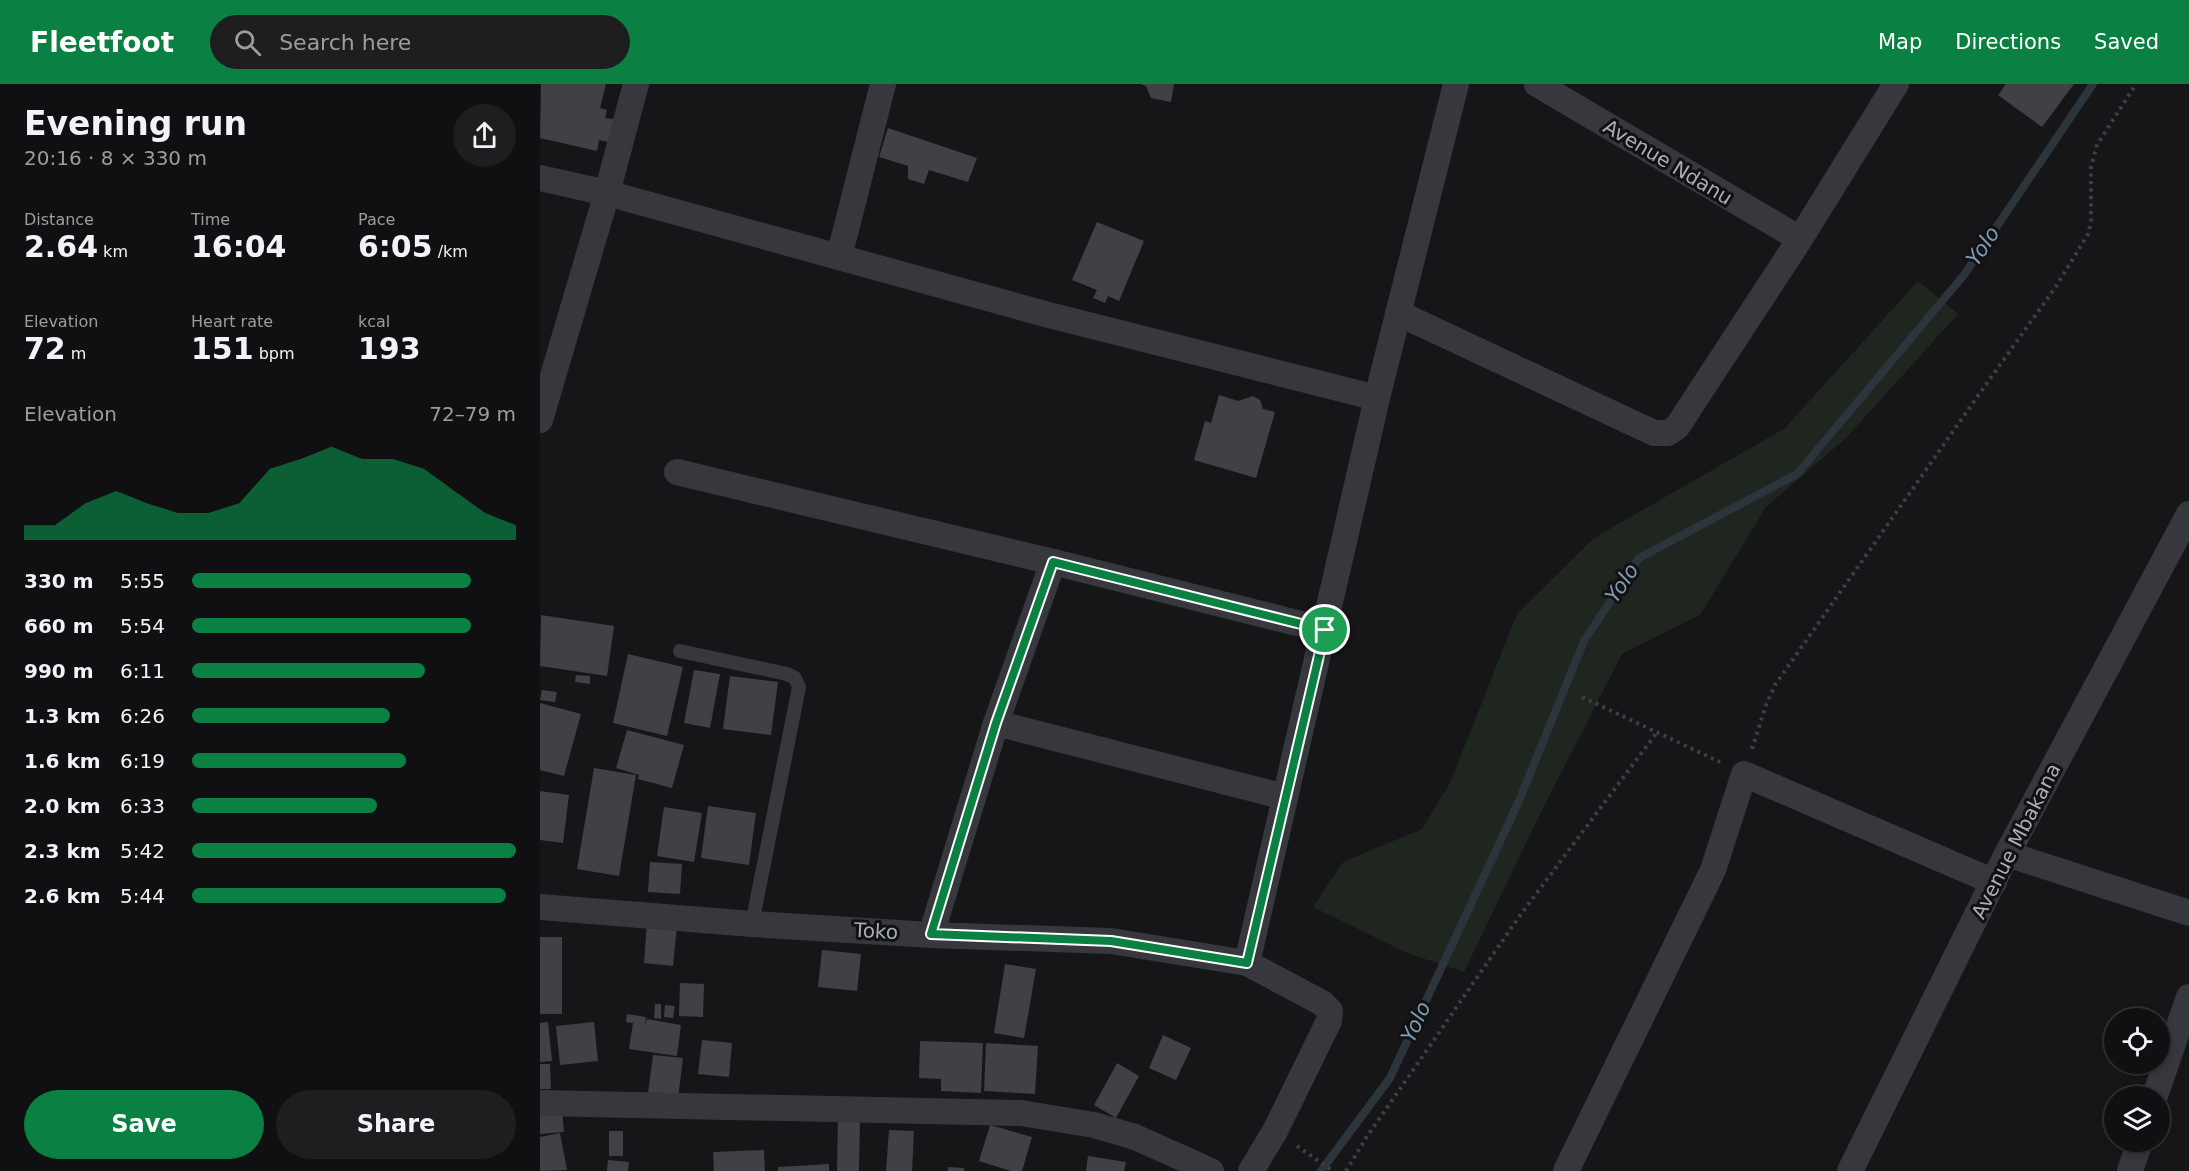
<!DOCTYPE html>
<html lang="en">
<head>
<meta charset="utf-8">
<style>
  body { margin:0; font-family:"DejaVu Sans",sans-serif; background:#1e1e20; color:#f1f3f6; height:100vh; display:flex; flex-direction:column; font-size:22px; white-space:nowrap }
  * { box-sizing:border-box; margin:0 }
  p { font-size:20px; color:#9c9d9f }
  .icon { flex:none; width:33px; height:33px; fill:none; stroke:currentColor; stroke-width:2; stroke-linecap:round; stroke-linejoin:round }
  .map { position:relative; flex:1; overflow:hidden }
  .side { display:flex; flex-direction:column; background:#101012; width:540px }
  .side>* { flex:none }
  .controls { position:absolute; left:1564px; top:924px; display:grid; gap:12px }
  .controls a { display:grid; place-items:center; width:66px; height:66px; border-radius:50%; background:#101012; box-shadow:0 3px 9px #0003,0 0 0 2px #303032; font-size:30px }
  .pin { position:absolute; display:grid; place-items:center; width:51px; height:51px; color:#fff; margin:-26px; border:3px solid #fff; border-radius:50%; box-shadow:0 2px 6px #0007 }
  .round { display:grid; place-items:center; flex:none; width:63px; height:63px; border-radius:32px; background:#1e1e20 }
  .head { display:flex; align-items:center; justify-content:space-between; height:102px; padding:0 24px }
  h1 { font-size:33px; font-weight:800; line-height:45px }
  .figures { display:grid; grid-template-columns:repeat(3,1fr); gap:9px; height:102px; padding:6px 24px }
  .figures div { display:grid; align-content:center }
  .figures b { font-size:30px; font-weight:800 }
  .figures small { font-size:16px; font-weight:400 }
  .figures p { font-size:16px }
  .chart { height:168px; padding:12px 24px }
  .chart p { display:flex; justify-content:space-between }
  .chart svg { width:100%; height:108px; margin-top:6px; fill:#0b8043; opacity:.7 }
  .cta { display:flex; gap:12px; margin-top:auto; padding:12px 24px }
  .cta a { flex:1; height:69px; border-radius:36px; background:#0b8043; color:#fff; font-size:24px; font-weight:800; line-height:69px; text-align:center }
  .cta a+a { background:#1e1e20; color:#f1f3f6 }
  ul { padding:0 24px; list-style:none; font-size:20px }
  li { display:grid; grid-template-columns:96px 72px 1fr; align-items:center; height:45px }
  li i { height:15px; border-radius:8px; background:#0b8043 }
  header { display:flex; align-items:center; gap:36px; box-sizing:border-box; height:84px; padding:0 30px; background:#0b8043; color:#fff }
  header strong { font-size:28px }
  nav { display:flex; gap:33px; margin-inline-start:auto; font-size:21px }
  .search { width:420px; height:54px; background:#1e1e20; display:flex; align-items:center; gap:15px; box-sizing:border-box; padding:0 21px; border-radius:33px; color:#9c9d9f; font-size:22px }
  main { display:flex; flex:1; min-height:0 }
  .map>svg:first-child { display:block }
  .green { fill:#1e261f }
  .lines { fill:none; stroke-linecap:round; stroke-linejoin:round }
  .stream { stroke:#2c353c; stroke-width:8 }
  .building { fill:#404145 }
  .path { stroke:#3d3f44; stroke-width:4; stroke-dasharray:3 4.5; stroke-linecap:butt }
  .service { stroke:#37383d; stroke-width:14 }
  .minor { stroke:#37383d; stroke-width:26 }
  .route-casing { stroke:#fff; stroke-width:12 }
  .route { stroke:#0b8043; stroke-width:8 }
  .labels { text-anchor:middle; stroke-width:6; stroke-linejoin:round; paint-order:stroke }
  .street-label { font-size:20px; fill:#a8adb8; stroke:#111113 }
  .water-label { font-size:21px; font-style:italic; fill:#7f9bb3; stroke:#111113 }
</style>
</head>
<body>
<header>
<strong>Fleetfoot</strong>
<div class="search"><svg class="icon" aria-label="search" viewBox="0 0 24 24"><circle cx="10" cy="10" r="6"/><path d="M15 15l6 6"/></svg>Search here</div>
<nav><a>Map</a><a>Directions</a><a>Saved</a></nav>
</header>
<main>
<section class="side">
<div class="head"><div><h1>Evening run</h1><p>20:16 · 8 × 330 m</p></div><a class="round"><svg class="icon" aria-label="share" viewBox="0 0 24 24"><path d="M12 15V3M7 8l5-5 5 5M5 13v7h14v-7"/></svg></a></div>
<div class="figures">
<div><p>Distance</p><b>2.64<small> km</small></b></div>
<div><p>Time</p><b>16:04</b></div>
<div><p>Pace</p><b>6:05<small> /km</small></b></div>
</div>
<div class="figures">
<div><p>Elevation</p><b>72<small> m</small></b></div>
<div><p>Heart rate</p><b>151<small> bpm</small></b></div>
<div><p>kcal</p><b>193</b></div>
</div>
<div class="chart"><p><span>Elevation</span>72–79 m</p>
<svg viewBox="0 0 160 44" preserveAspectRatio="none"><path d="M0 44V38L10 38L20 29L30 24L40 29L50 33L60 33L70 29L80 15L90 11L100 6L110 11L120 11L130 15L140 24L150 33L160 38V44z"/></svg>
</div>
<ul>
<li><b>330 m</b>5:55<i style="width:86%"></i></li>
<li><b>660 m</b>5:54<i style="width:86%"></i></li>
<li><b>990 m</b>6:11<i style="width:72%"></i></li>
<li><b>1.3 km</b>6:26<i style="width:61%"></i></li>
<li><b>1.6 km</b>6:19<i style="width:66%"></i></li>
<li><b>2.0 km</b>6:33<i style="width:57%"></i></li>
<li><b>2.3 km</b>5:42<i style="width:100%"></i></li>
<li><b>2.6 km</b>5:44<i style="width:97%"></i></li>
</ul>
<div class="cta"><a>Save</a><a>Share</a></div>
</section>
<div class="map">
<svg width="1649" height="1087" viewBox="0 0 1649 1087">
  <rect width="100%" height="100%" fill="#161618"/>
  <polygon class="green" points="1378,197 1418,230 1306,354 1226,423 1160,531 1082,570 1004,722 924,888 867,869 773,823 803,778 882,745 910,699 977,530 1054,454 1245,344"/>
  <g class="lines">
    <polyline class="stream" points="781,1087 850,994 979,717 1044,557 1099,474 1257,390 1424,191 1553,0"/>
  </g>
  <g class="building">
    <polygon points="1,0 66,0 60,24 67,26 65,34 74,35 68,58 59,56 57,67 0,54"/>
    <polygon points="600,0 634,0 631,18 611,14 606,2"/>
    <polygon points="1466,0 1534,0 1502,43 1458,11"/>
    <polygon points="348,44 437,74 428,98 389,86 384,100 368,95 368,82 339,73"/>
    <polygon points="557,138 604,157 579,217 568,212 565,219 553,214 557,206 532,196"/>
    <polygon points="679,311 698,317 713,312 720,316 723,325 735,328 716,394 654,376 665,337 671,339"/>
    <polygon points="1,531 74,542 67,592 0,582"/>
    <polygon points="88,570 143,583 127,652 73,639"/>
    <polygon points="154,586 180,590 170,644 144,639"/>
    <polygon points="36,591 50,592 50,600 35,598"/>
    <polygon points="190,592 238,598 231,651 183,645"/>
    <polygon points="2,606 17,608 15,618 0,616"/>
    <polygon points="0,619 41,630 24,692 0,686"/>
    <polygon points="87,646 144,661 132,704 98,695 99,691 76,684"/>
    <polygon points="54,684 96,691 79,792 37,785"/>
    <polygon points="0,707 29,711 23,759 0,756"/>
    <polygon points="168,722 216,729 209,781 161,774"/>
    <polygon points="124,723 162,729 154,778 117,772"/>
    <polygon points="110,778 142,780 140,810 108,808"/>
    <polygon points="107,839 137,842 133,882 104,879"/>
    <rect x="0" y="853" width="22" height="77"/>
    <polygon points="282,866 321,870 317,907 278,903"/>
    <polygon points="465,880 496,885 484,954 454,949"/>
    <polygon points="140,899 164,900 163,933 139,932"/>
    <polygon points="115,920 121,920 121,935 114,934"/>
    <polygon points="125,921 135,922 133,934 124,933"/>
    <polygon points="87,930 106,933 105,942 107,935 141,941 137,972 89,965 93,939 86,938"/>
    <polygon points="8,938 12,977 0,978 0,939"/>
    <polygon points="54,938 58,977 20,981 16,942"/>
    <polygon points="623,951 651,964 636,996 609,984"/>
    <polygon points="162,956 192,959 189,993 158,990"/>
    <polygon points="380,957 443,959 441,1009 401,1007 401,995 379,994"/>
    <polygon points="446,959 498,962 495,1010 444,1007"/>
    <polygon points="113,971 143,974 138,1014 108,1009"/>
    <polygon points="577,979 599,992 576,1034 554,1021"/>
    <polygon points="0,980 10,980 11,1005 0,1005"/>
    <polygon points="22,1026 24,1048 0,1050 0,1027"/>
    <polygon points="298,1033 320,1033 319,1087 297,1087"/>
    <polygon points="450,1041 492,1053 482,1087 471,1087 439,1077"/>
    <polygon points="349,1046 374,1047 372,1087 346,1087"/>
    <rect x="69" y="1047" width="14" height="25"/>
    <polygon points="20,1049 27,1086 0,1087 0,1053"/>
    <polygon points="224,1066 225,1087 174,1087 173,1068"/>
    <polygon points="548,1072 586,1078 584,1087 546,1087"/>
    <polygon points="68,1076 89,1078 88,1087 67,1087"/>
    <polygon points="289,1080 289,1087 238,1087 238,1083"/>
    <polygon points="408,1083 424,1084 424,1087 408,1087"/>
  </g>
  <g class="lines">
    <g class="path">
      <polyline points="1042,613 1180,678"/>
      <polyline points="1212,665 1226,621 1235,601 1435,316 1517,201 1548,150 1551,138 1551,83 1557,61 1596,0"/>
      <polyline points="757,1062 793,1087"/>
      <polyline points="806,1087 826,1054 981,830 1118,647"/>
    </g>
    <polyline class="service" points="140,567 247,590 255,594 259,603 212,840"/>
    <g class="minor">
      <polyline points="997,0 1260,155"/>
      <polyline points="0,94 67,109 505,230 837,314"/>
      <polyline points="299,173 343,0"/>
      <polyline points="858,229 1114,349 1128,349 1137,343 1260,155 1356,0"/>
      <polyline points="0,336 67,109 96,0"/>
      <polyline points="137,388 513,478 785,546"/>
      <polyline points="456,639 745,713"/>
      <polyline points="1467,770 1649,829"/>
      <polyline points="0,823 212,840 391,851 571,857 707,879 782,919 790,927 789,937 735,1047 711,1087"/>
      <polyline points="391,851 456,639 513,478"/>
      <polyline points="707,879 837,314 916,0"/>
      <polyline points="1615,1012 1649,913"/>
      <polyline points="0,1019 481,1029 554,1041 595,1053 671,1087"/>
      <polyline points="1026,1087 1173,786 1204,690 1454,798"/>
      <polyline points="1310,1087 1467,770 1649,430"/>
      <polyline points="1590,1087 1600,1058"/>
    </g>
  </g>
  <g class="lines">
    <g class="route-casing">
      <polygon id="route" points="513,478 785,546 707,879 571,857 391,850 456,639"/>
    </g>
    <use href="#route" class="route"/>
  </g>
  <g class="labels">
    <g class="street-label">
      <text transform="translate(1128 78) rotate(31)" y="7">Avenue Ndanu</text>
      <text transform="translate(1476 757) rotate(-63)" y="7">Avenue Mbakana</text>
      <text transform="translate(336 847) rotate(3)" y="7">Toko</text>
    </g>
    <g class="water-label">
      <text transform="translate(1443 162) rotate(-56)" y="7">Yolo</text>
      <text transform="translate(1082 499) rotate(-56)" y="7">Yolo</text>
      <text transform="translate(876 938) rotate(-65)" y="7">Yolo</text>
    </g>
  </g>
</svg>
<div class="controls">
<a><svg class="icon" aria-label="locate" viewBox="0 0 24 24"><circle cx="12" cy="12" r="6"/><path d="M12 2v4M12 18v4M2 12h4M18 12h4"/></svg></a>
<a><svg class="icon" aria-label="layers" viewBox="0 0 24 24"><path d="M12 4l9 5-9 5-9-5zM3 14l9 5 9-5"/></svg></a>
</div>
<div class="pin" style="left:785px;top:546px;background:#1e9e55"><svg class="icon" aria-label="arrive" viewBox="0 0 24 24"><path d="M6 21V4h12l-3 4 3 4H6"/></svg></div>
</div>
</main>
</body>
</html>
